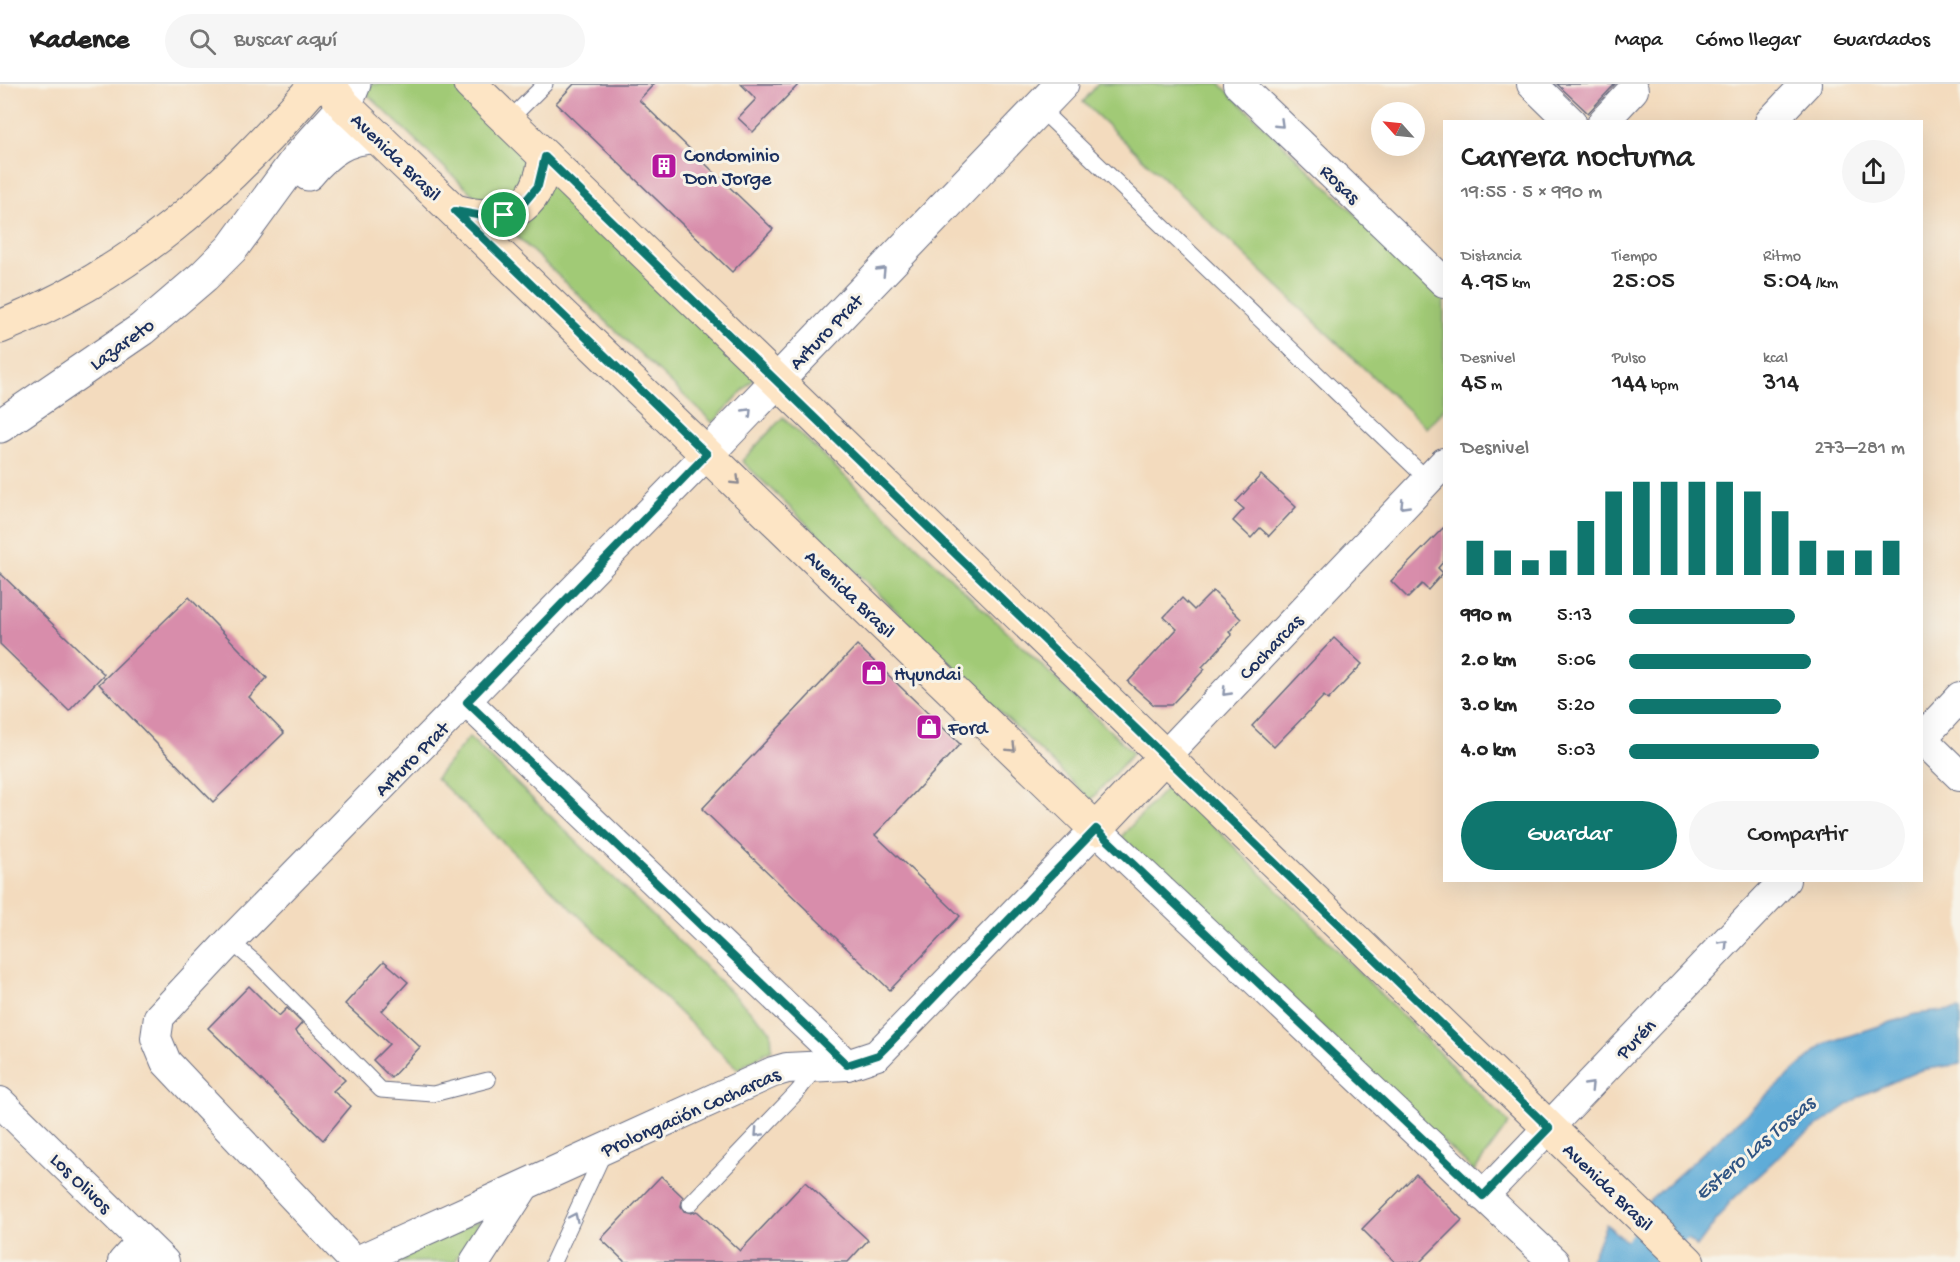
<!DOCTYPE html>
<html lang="es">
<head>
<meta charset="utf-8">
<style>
  body { margin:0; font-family:"Gochi Hand",sans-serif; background:#f6f6f6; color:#222; height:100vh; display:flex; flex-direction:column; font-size:22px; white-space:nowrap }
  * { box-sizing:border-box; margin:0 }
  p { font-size:20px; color:#767676 }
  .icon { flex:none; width:33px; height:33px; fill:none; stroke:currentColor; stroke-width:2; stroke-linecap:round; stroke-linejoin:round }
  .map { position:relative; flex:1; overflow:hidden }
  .sheet { position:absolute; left:1443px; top:36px; width:480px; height:762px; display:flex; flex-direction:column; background:#fff; border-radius:0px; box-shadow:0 6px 24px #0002 }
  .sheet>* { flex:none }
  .needle { width:39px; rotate:297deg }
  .buttons { position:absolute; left:1371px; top:18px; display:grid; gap:12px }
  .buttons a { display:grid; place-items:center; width:54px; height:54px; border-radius:50%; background:#fff; box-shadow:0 6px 24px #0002; font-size:30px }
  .pin { position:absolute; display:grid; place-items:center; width:51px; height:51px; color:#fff; margin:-26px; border:3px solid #fff; border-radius:50%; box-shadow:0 2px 6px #0007 }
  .round { display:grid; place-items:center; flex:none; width:63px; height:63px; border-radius:32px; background:#f6f6f6 }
  .overview { display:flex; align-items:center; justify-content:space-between; height:102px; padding:0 18px }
  h1 { font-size:33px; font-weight:600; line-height:45px }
  .figures { display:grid; grid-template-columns:repeat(3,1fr); gap:9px; height:102px; padding:6px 18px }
  .figures div { display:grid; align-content:center }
  .figures b { font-size:26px; font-weight:600 }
  .figures small { font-size:16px; font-weight:400 }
  .figures p { font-size:16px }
  .chart { height:168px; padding:12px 18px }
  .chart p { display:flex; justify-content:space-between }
  .chart svg { width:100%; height:108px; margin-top:6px; stroke:#0f766e; stroke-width:6 }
  .primary-button { display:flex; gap:12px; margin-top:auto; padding:12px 18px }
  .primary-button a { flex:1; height:69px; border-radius:36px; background:#0f766e; color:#fff; font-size:24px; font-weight:600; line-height:69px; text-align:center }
  .primary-button a+a { background:#f6f6f6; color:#222 }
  ul { padding:0 18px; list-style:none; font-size:20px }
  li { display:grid; grid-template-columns:96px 72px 1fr; align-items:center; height:45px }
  li i { height:15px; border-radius:8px; background:#0f766e }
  header { display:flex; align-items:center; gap:36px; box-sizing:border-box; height:84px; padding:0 30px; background:#fff; border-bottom:2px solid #e0e0e0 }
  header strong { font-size:28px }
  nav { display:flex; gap:33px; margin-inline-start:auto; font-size:21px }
  .search { width:420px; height:54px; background:#f6f6f6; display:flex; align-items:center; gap:15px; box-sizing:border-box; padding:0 21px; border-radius:33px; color:#767676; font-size:22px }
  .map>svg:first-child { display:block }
  .green { fill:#a1ca76; stroke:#5e7c6a; stroke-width:1.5 }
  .water { fill:#5eacd8; stroke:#3c6e9b; stroke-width:1.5 }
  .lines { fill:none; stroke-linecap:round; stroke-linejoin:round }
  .river { stroke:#5eacd8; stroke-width:45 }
  .building { fill:#d88dab }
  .service-casing { stroke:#676b80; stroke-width:17 }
  .minor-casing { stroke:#676b80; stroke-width:32 }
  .tertiary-casing { stroke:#676b80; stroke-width:35 }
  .secondary-casing { stroke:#676b80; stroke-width:35 }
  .service { stroke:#fff; stroke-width:15 }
  .minor { stroke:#fff; stroke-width:30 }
  .tertiary { stroke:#fff; stroke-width:33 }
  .secondary { stroke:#fde5c5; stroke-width:33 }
  .oneway { stroke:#8d97ae }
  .oneway2 { stroke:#8c8a92 }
  .route-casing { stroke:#fff; stroke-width:12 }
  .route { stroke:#0f766e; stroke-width:8 }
  .labels { text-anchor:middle; stroke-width:6; stroke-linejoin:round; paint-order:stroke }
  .poi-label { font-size:20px; fill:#1b2f5e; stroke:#f7f3e8; text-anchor:start }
  .street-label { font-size:20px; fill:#1b2f5e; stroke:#f7f3e8 }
  .water-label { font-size:21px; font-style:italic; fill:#2f5483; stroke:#f7f3e8 }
</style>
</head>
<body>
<header>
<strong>Kadence</strong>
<div class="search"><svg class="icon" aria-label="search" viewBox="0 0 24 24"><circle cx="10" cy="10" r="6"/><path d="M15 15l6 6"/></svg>Buscar aquí</div>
<nav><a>Mapa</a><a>Cómo llegar</a><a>Guardados</a></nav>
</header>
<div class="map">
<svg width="1960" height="1178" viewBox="0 0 1960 1178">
  <rect width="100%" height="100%" fill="#f7f3e8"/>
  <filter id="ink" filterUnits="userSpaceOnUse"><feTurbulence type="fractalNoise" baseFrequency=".0167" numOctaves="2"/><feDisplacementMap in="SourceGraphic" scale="12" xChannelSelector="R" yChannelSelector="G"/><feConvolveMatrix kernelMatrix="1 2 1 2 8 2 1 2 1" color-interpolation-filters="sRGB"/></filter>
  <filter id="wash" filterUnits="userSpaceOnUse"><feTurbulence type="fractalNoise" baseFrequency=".008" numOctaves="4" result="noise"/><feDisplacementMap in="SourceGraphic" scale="24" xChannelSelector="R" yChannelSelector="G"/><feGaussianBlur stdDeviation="1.35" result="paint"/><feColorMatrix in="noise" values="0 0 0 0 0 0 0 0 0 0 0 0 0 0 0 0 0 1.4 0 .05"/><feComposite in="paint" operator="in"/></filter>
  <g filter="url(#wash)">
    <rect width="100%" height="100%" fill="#f3dbbe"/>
    <g class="green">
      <polygon points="372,0 458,0 760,288 713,339 365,8"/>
      <polygon points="1098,0 1220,0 1444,215 1444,325 1427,344 1083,18"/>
      <polygon points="783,333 1133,669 1091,716 742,377"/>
      <polygon points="469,653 771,947 772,965 738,985 436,694"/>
      <polygon points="1171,699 1509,1039 1474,1087 1121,753"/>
      <polygon points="481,1136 454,1178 385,1178"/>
    </g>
    <g class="water">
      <polygon points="1960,925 1960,980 1921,986 1862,1011 1791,1061 1730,1118 1697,1163 1646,1120 1824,960 1916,930"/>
      <polygon points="1606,1140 1649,1178 1590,1178"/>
    </g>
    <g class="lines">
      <polyline class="river" points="1637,1178 1689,1118"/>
    </g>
    <g id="blocks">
      <g class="building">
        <polygon points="574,0 654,0 639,16 773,145 732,188 556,19"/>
        <polygon points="741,0 799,0 753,48 738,34 756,15"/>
        <polygon points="1557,0 1615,0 1588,29"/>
        <polygon points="1261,391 1296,423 1269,452 1260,444 1251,454 1233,437 1244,425 1236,418"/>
        <polygon points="1444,443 1444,477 1438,484 1443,489 1428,506 1422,500 1408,514 1391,497"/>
        <polygon points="0,489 104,590 69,627 0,560"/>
        <polygon points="1213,507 1241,535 1229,548 1232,551 1202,583 1205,585 1171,621 1154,621 1128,598 1177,545 1164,533 1182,514 1194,526"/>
        <polygon points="189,513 267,594 249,613 284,649 213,718 99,600"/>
        <polygon points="1334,554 1362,580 1328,616 1324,612 1274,663 1252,642"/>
        <polygon points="857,561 960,660 875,751 960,832 890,906 702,725"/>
        <polygon points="384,877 408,898 382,927 420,963 391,994 373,976 389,960 345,920"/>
        <polygon points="249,902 279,932 287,924 302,939 295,947 345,996 333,1007 351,1022 323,1056 208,944"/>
        <polygon points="1416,1090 1462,1136 1420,1178 1395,1178 1362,1145"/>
        <polygon points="661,1092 683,1113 681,1122 684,1127 692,1129 697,1127 740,1167 805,1098 868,1156 848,1178 625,1178 601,1155"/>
      </g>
    </g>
  </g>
  <g filter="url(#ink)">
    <use href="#blocks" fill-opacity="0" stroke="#676b80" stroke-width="1.5"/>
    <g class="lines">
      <g class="service-casing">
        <g id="service">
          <polyline points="1039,24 1428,396"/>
          <polyline points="508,37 545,0"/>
          <polyline points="230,857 256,879 381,1006 433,1010 488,996"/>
          <polyline points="690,1120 798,1007 817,982"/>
          <polyline points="553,1178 605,1066"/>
        </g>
      </g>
      <g class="minor-casing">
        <g id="minor">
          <polyline points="1238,0 1444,198"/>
          <polyline points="1532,0 1571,38"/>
          <polyline points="1603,38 1633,6"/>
          <polyline points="1770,38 1806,0"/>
          <polyline points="467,618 847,981"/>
          <polyline points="1922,654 1960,613"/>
          <polyline points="1922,655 1960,692"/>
          <polyline points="1164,673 1444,379"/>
          <polyline points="0,1018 164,1178"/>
          <polyline points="1483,1112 1785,796"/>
          <polyline points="123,1178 142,1157"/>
          <polyline points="355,1178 773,988 787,984 847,981 877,971 1096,745 1554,1178"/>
          <polyline points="355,1178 166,978 156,954 159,933 230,857 707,370"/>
          <polyline points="475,1178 524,1102"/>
        </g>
      </g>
      <g class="tertiary-casing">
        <g id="tertiary">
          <path d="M308 90C327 67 347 52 378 53"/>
          <polyline points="0,342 142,245 204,192 232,164 297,75 345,22 354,0"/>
          <polyline points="707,370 1062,0"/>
        </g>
      </g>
      <g class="secondary-casing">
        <g id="secondary">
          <polyline points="328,0 345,22 1096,745 1164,673"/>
          <polyline points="470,0 1688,1178"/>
          <path d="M455 127C506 141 538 128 545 73"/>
          <path d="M0 243C134 189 223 107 316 0"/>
        </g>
      </g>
      <use href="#service" class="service"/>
      <use href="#minor" class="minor"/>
      <use href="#tertiary" class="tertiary"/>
      <use href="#secondary" class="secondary"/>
    </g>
    <defs><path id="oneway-chevron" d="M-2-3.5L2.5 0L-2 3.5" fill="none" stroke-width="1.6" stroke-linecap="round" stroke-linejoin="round" transform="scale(1.5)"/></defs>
    <g class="oneway">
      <use href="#oneway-chevron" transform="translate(1280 40) rotate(44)"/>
      <use href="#oneway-chevron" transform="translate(882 187) rotate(-46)"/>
      <use href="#oneway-chevron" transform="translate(748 328) rotate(-46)"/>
      <use href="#oneway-chevron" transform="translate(1404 421) rotate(134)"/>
      <use href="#oneway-chevron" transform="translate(1226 608) rotate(134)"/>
      <use href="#oneway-chevron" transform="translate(1724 860) rotate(-46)"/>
      <use href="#oneway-chevron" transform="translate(1590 1002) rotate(-46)"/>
      <use href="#oneway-chevron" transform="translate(758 1049) rotate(133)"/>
      <use href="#oneway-chevron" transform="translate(574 1133) rotate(-65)"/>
    </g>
    <g class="oneway2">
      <use href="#oneway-chevron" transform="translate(736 397) rotate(44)"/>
      <use href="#oneway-chevron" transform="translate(1012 664) rotate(44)"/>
    </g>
  </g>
  <g class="lines" filter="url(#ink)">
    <g class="route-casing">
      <polygon id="route" points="545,73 1549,1044 1483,1112 1096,745 891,958 878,971 847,981 467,618 707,370 455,127 488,133 518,126 538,102"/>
    </g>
    <use href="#route" class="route"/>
  </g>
  <defs>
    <g id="building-square" transform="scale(1.35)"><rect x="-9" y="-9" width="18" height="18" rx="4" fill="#b5179e" stroke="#f7f3e8"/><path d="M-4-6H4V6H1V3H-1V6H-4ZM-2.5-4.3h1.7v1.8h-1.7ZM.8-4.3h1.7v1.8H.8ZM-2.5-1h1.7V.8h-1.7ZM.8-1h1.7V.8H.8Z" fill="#fff"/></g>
    <g id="shop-square" transform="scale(1.35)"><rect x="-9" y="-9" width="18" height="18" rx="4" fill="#b5179e" stroke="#f7f3e8"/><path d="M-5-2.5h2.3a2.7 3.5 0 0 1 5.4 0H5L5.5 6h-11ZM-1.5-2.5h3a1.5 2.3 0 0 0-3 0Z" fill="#fff"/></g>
  </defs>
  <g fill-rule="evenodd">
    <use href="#building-square" x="664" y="82"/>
    <use href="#shop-square" x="874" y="589"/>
    <use href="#shop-square" x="929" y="643"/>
  </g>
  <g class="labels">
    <g class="poi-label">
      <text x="684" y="77">Condominio<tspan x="684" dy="23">Don Jorge</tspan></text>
      <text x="894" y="596">Hyundai</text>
      <text x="948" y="650">Ford</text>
    </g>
    <g class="street-label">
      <text transform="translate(397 72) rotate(44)" y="7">Avenida Brasil</text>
      <text transform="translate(1341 99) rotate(44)" y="7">Rosas</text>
      <text transform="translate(825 247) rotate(-46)" y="7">Arturo Prat</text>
      <text transform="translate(121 259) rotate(-36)" y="7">Lazareto</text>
      <text transform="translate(851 509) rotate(44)" y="7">Avenida Brasil</text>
      <text transform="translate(1270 562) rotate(-46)" y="7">Cocharcas</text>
      <text transform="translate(411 674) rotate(-45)" y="7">Arturo Prat</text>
      <text transform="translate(1635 954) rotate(-46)" y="7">Purén</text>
      <text transform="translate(690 1027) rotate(-24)" y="7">Prolongación Cocharcas</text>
      <text transform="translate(82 1098) rotate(44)" y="7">Los Olivos</text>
      <text transform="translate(1609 1102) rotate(44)" y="7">Avenida Brasil</text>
    </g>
    <g class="water-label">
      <text transform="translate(1754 1063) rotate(-40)" y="7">Estero Las Toscas</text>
    </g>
  </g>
</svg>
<div class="buttons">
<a><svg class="needle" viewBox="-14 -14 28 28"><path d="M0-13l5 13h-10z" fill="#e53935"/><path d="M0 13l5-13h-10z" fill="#767676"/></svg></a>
</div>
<div class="pin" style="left:504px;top:131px;background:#1e9e55"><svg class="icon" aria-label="arrive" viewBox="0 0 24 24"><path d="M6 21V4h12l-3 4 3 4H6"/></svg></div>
<section class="sheet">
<div class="overview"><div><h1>Carrera nocturna</h1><p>19:55 · 5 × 990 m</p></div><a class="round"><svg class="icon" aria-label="share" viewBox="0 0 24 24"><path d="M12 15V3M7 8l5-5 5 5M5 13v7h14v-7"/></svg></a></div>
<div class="figures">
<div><p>Distancia</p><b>4.95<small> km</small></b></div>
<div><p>Tiempo</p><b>25:05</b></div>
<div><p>Ritmo</p><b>5:04<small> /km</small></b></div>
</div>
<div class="figures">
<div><p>Desnivel</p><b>45<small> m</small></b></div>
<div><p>Pulso</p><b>144<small> bpm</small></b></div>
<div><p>kcal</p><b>314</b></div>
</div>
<div class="chart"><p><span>Desnivel</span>273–281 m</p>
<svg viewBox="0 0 160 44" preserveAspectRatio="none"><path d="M5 44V30M15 44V34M25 44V38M35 44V34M45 44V22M55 44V10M65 44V6M75 44V6M85 44V6M95 44V6M105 44V10M115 44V18M125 44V30M135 44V34M145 44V34M155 44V30"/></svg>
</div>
<ul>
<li><b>990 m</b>5:13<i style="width:60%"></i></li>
<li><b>2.0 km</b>5:06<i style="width:66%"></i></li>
<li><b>3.0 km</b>5:20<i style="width:55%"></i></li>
<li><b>4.0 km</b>5:03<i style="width:69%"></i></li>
</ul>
<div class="primary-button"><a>Guardar</a><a>Compartir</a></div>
</section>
</div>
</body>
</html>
